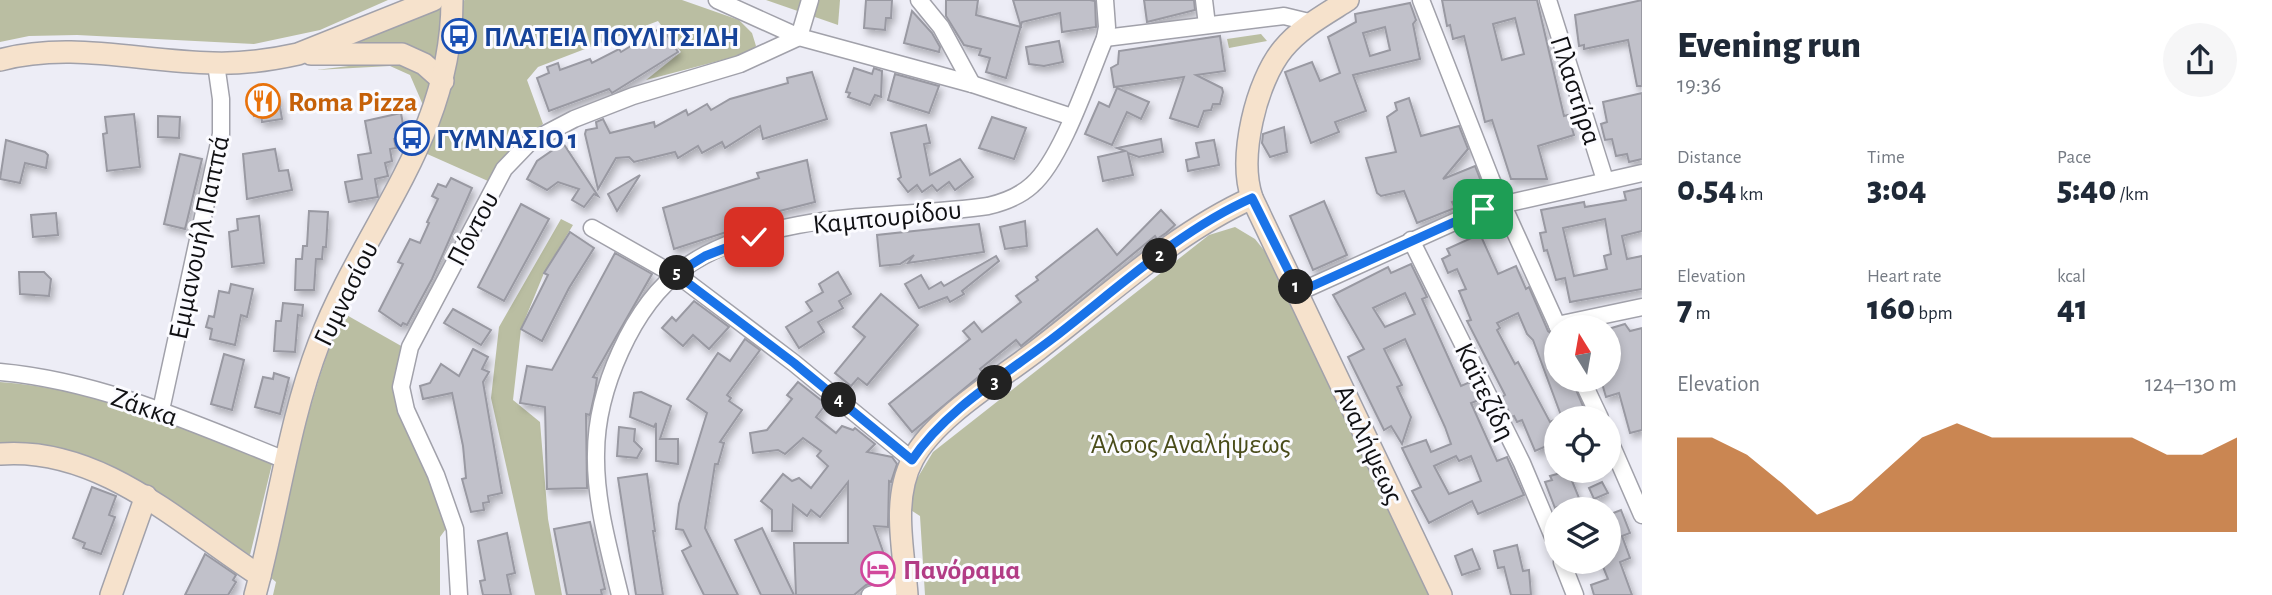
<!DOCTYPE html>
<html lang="en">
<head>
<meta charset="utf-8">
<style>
  body { margin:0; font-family:"Alegreya Sans",sans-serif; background:#f6f6f7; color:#1f2937; height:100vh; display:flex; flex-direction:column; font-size:26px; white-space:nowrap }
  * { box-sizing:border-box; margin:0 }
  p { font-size:23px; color:#747a83 }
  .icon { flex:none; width:38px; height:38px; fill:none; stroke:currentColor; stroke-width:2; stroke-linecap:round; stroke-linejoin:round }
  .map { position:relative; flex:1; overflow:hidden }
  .drawer { display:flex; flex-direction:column; background:#fff; width:630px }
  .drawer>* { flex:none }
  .needle { width:46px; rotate:349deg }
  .controls { position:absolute; left:1544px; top:315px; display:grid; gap:14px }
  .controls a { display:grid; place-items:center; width:77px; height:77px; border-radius:50%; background:#fff; box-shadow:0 4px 10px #0003; font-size:35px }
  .pin { position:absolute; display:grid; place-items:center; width:60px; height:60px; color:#fff; margin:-30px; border-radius:14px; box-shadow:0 4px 10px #0006 }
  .km { position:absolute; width:35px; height:35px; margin:-18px; border-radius:50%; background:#222; color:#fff; font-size:19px; line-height:35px; text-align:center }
  .round { display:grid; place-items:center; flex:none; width:74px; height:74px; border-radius:37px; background:#f6f6f7 }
  .summary { display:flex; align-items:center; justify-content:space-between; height:119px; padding:0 35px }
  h1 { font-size:38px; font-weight:800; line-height:52px }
  .figures { display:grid; grid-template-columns:repeat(3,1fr); gap:10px; height:119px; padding:7px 35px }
  .figures div { display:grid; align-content:center }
  .figures b { font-size:35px; font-weight:800 }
  .figures small { font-size:19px; font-weight:400 }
  .figures p { font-size:19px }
  .chart { height:196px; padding:14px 35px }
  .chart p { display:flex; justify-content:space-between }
  .chart svg { width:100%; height:126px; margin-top:7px; fill:#b45309; opacity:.7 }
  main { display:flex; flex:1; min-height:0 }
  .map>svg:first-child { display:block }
  .green { fill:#babea2 }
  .building { fill:#c1c1ca; stroke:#9999a2; stroke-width:2; fill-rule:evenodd; filter:url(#shadow) }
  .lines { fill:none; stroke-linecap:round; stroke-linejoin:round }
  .street-casing { stroke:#a1a1aa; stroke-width:19 }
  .secondary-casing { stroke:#a1a1aa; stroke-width:24 }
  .street { stroke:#fff; stroke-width:16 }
  .secondary { stroke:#f6e2cc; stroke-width:21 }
  .route-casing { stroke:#fff; stroke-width:14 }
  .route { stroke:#1a73e8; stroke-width:9 }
  .labels { text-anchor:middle; stroke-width:6; stroke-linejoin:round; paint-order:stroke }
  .transit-label { font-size:28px; font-weight:bold; fill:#164399; stroke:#fbfbff; text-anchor:start }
  .street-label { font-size:28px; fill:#101013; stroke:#fbfbff }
  .food-label { font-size:28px; font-weight:bold; fill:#c56008; stroke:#fbfbff; text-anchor:start }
  .park-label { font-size:28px; fill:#494c1a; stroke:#fbfbff }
  .hotel-label { font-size:28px; font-weight:bold; fill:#b23c85; stroke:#fbfbff; text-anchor:start }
</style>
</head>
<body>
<main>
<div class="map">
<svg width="1642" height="595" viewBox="0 0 1642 595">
  <defs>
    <filter id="shadow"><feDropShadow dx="3" dy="5" stdDeviation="3.5" flood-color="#0004"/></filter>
  </defs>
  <rect width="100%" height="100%" fill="#ededf6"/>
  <g class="green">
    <polygon points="0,0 388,0 320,30 254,44 77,35 29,36 0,42"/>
    <polygon points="465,0 682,0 739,20 752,33 756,46 749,53 646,80 681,52 658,21 538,67 527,80 543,124 514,146 488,181 425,153 444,108 462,1"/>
    <polygon points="766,0 840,0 838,25"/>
    <polygon points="441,5 445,15 435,59 396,44 353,45"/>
    <polygon points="1261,34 1267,41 1229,48 1227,39"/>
    <polygon points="398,60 407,61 429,84 426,112 410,75 390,66 316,70"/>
    <polygon points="561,219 573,225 544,273 521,329 513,400 540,422 548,519 562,595 535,595 491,398 499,327"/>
    <polygon points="1235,227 1255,239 1271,259 1430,595 925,595 920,516 906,507 915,482 933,452 1209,235"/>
    <path d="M343 313 403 347 397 376 448 526 440 537V595H273L276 582 270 577C291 488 307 398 343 313Z"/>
    <path d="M0 382C97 389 183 426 272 464L250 555 148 488 0 446Z"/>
  </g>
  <g class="building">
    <polygon points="866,0 892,0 891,18 886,18 885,30 864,28"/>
    <polygon points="946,0 978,0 976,15 1021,27 1013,0 1090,0 1095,1 1096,27 1062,32 1060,13 1022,22 1006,78 986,72 990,58 979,55 981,49 964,45 946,16"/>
    <polygon points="1144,0 1194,0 1195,10 1147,22"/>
    <path d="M1442 0H1537L1564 116 1568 115 1574 135 1538 146 1547 179H1511L1492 120 1485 122 1464 36 1453 39 1450 25 1447 26ZM1515 18 1524 54 1502 60 1493 24Z"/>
    <polygon points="1642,0 1642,86 1637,86 1628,40 1584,49 1584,45 1579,46 1575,15"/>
    <path d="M1410 3 1416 20 1413 24 1420 59 1353 75 1366 111 1335 122 1339 132 1311 143 1285 72 1312 62 1320 81 1340 73 1328 37 1356 22 1355 14ZM1385 27 1390 50 1370 56 1363 33Z"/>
    <polygon points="912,11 932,33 940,47 939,52 904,43"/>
    <polygon points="662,27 678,52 612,93 609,89 549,111 537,78 549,73 547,67 558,63 560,70 590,59 592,63 619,49 621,52"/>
    <polygon points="1220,36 1225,71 1196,75 1222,88 1223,92 1220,104 1213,104 1211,110 1204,111 1198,127 1170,118 1184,77 1114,87 1111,68 1118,64 1119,51"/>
    <polygon points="1059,41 1063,62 1044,66 1029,64 1026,47"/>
    <polygon points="854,68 872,74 874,68 882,71 881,97 875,95 870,105 848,97 850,93 846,92"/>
    <polygon points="812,72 827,119 763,139 760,126 725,148 722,142 702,153 698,146 678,158 675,152 634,162 629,157 616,158 598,189 585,134 586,130 597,128 596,122 603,119 610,133 654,122 655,127 686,110 688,115 707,104 711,110 730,99 788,83 787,78"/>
    <polygon points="895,74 939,86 929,113 888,100"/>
    <polygon points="1117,88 1149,102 1141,119 1127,112 1112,145 1085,134 1099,102 1109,107"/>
    <polygon points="1642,93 1642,159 1629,162 1627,154 1616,156 1612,139 1605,140 1601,124 1607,122 1603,102"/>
    <polygon points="278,95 282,119 262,122 261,115 254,116 252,100"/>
    <polygon points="1409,98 1421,136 1459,126 1468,149 1443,179 1475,166 1484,189 1452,202 1455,208 1417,223 1404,191 1381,196 1377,193 1366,158 1396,152 1387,117 1397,110 1395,103"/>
    <polygon points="401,113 405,136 394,139 396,148 390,149 392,161 385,163 388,176 375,179 378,197 349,202 345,182 362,179 358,155 371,153 365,121"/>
    <polygon points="134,114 140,167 107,171 103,134 107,133 105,117"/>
    <polygon points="158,116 180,117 179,138 158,137"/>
    <polygon points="992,117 1026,128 1014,159 979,148"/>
    <polygon points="926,125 930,143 924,144 930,175 960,159 973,177 955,190 949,182 937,191 932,185 922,192 917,185 908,192 898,179 901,177 891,133"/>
    <polygon points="1284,127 1287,152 1270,157 1262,143 1263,134"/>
    <polygon points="1161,139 1163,152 1139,157 1128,153 1133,175 1103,181 1098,157 1125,151 1117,148"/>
    <polygon points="6,140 45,152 48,155 46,168 25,163 20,183 0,179"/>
    <polygon points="1214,140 1219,165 1188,171 1186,160 1199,157 1196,143"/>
    <polygon points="563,143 598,196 594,194 584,207 572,200 579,189 558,182 547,190 527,179 537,161"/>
    <polygon points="275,149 279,171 288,170 292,190 247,199 243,154"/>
    <polygon points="180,154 202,159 185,229 164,224"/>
    <polygon points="807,160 815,202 768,214 770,218 674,249 663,208 759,178 757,173"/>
    <polygon points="640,175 617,211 608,194"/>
    <polygon points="451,178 472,188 432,279 407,325 403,323 401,326 379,311 403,264 398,262 410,239 420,243 429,223 427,222 438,199 432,196 438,184 446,187"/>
    <path d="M1642 188V231L1622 236 1627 259 1642 256V289L1570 302 1565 278 1556 280 1547 250 1544 251 1540 233 1546 232 1541 210 1584 202 1585 207 1626 200 1624 192ZM1605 219 1611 254 1604 256 1607 269 1574 276 1563 228Z"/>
    <polygon points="1324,201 1347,255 1313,270 1290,216"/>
    <polygon points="521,204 549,219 504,301 478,287"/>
    <polygon points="1161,210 1175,225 1166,233 1157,239 1155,236 1021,346 1016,340 980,369 983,373 912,432 889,404 970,339 963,331 974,322 982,332 1021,302 1016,296 1038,280 1036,277 1097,229 1117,255"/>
    <polygon points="309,211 328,212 326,247 323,247 322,259 316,259 314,290 295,290 296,259 302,259 303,246 307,246"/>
    <polygon points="56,213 58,235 33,237 31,215"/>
    <polygon points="259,216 264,263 232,267 229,232 238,230 237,219"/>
    <polygon points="1025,221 1027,246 1005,249 1000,227"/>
    <polygon points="979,224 984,252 908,263 914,255 900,264 880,266 877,235"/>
    <polygon points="570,232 594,248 569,288 542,341 521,329 548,275 544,273"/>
    <polygon points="1480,234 1498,274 1516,266 1526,289 1529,287 1548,331 1556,337 1556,380 1572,380 1588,418 1562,418 1533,340 1527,334 1518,313 1497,323 1500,328 1497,330 1515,364 1518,362 1550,422 1556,419 1556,442 1535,451 1522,420 1517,422 1514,416 1511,417 1502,397 1505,395 1467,321 1471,320 1459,291 1466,289 1457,269 1448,273 1442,259 1450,255 1447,249"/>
    <polygon points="615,253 652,274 593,377 597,378 595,392 590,415 586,414 587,488 547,489 545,407 520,403 527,366 552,370"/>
    <polygon points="996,256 999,261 962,291 964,294 950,302 947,297 919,308 905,284 921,275 929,289 941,282 944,286"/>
    <path d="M1411 264 1427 297 1422 299 1461 386 1470 382 1479 400 1471 403 1497 461 1507 457 1524 495 1478 514 1472 501 1429 523 1412 491 1421 487 1402 448 1426 440 1431 452 1451 444 1445 427 1405 339 1384 349 1402 385 1397 387 1411 417 1402 444 1391 426 1384 430 1348 357 1364 349 1333 295 1388 267 1391 273ZM1405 293 1415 314 1385 327 1373 308ZM1456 456 1459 461 1471 456 1481 481 1449 494 1434 466Z"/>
    <polygon points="19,272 44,272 51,279 49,296 20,294"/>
    <polygon points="838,272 851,294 839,301 843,308 818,322 824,332 799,348 786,327 812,311 806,302 823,292 819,284"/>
    <polygon points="231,284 253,289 247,317 241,315 235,345 210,339 212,329 206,327 209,316 214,317 219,291 229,293"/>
    <polygon points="881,294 918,325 867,385 858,378 851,386 835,373 865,337 853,327"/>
    <polygon points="694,301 729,327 709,349 693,335 683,346 662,328 672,317 676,321"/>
    <polygon points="283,303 303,305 302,316 298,315 295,352 274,351 276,321 281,321"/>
    <polygon points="453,309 491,330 481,345 444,323"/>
    <polygon points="1625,324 1630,331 1642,328 1642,430 1630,433 1619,393 1606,397 1601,380 1608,380 1608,329"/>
    <polygon points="745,339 760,350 727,395 731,398 729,401 742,410 720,442 724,443 718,464 715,464 705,528 738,595 704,595 682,551 691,546 683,530 676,529 679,504 707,413 687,399 718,353 730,361"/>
    <polygon points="473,349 488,357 482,369 489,372 483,382 502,493 488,496 489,502 483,503 484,510 471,512 462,479 466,478 463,446 452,393 423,399 420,386 430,383 441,364 459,376"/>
    <polygon points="224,354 244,360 232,410 211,404"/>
    <polygon points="274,373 289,378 280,414 255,407 263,377 273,379"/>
    <polygon points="798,382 826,404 816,417 836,433 842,426 853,430 855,428 875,444 867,452 892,457 897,464 891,482 889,481 888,527 874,526 892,577 866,585 854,595 796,595 794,543 848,543 848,482 820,517 811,510 807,516 793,505 792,531 772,531 772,510 761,501 783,474 792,481 799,478 811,488 828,466 817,456 821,451 803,438 785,454 778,450 753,453 750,433 767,430 792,399 787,395"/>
    <polygon points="641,392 671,406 660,439 678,439 678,464 656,461 656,423 654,427 630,417 634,393"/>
    <polygon points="619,427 635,429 634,441 642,449 637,458 617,456"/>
    <polygon points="1568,471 1579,498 1555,508 1545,482 1552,480 1550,476"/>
    <polygon points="647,474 655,531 653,531 663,595 636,595 618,478"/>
    <polygon points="1602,482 1608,493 1594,499 1589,488"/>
    <polygon points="92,487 116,496 109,515 115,517 101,554 83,548 85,543 73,538"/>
    <polygon points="1621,510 1630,533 1622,536 1630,558 1620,562 1632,595 1594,595 1591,585 1608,579 1601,562 1608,562 1608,515"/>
    <polygon points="590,522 605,589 601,590 602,595 567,595 554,529"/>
    <polygon points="762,528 794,595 761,595 735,540"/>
    <polygon points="507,533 515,573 507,575 511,595 483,595 480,581 485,580 478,541"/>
    <polygon points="1517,545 1523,571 1529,570 1531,595 1511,595 1504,567 1498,568 1494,551"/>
    <polygon points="1472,549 1480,569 1462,575 1455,556"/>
    <polygon points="205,554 236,575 233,580 236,582 228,595 185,595"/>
  </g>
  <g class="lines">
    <g class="street-casing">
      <g id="street">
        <polyline points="717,0 799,37 972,84 1072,117"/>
        <polyline points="919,0 941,27 972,84"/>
        <polyline points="1204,0 1207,25"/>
        <polyline points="1421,0 1491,179 1558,327"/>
        <polyline points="1548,0 1605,180"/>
        <polyline points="1105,38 1284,16 1313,23"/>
        <polyline points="592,228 687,282 794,363 912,460"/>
        <polyline points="1411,240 1522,463 1556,544"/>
        <polyline points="1299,292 1483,209 1642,173"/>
        <polyline points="1557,325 1642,307"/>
        <path d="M0 372C100 381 193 423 285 460"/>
        <polyline points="1582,380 1600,418"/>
        <polyline points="161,410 221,134 221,99 216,64"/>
        <polyline points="1608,437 1642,515"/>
        <polyline points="1562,562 1575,595"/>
        <polyline points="459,595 455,529 436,475 406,410 401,387 410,347 504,169 530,142 574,119 633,96 740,64 799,37 810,0"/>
        <path d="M620 595C609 549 595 501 596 454 596 391 632 305 684 268 716 245 760 232 798 225 861 213 925 215 988 206 1005 202 1020 196 1032 185 1062 159 1089 76 1105 38L1107 27 1105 0"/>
        <polyline points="870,595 906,583"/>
      </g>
    </g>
    <g class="secondary-casing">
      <g id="secondary">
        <path d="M1348 0C1326 14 1300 28 1283 49 1256 82 1238 157 1252 198L1441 595"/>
        <polyline points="311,54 402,54 424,64 443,81"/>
        <path d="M0 60C71 41 142 62 213 63 241 64 271 60 298 54L433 0"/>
        <path d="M0 454C101 446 181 525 260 576"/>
        <polyline points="111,595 146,496"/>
        <path d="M255 595C278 511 288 424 319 343 365 223 452 137 452 0"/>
        <path d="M907 595C904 551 891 500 913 459 936 416 1002 378 1040 348 1108 296 1174 233 1252 198"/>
      </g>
    </g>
    <use href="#street" class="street"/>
    <use href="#secondary" class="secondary"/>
  </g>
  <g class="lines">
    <g class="route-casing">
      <path id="route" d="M754 237 705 256 676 274 794 363 912 460C945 410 1005 375 1052 339 1116 290 1178 231 1252 198L1299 292 1483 209"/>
    </g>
    <use href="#route" class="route"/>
  </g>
  <defs>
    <g id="bus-ring" transform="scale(1.75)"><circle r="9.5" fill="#fbfbff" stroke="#1a4fb4" stroke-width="1.5"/><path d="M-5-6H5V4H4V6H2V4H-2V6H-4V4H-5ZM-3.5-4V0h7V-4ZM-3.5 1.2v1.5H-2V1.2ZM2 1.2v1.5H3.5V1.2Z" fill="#1a4fb4"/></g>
    <g id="restaurant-ring" transform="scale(1.75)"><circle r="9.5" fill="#fbfbff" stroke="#e8710a" stroke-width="1.5"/><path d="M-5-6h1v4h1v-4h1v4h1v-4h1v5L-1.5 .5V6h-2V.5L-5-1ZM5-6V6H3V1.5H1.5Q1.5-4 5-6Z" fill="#e8710a"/></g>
    <g id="hotel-ring" transform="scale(1.75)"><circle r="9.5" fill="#fbfbff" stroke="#d1479c" stroke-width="1.5"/><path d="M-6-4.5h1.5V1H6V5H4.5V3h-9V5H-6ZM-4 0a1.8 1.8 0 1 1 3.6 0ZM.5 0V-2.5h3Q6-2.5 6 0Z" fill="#d1479c"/></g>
  </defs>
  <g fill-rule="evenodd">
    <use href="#bus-ring" x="459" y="36"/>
    <use href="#restaurant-ring" x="263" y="101"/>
    <use href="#bus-ring" x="412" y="138"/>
    <use href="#hotel-ring" x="878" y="569"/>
  </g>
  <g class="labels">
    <g class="transit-label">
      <text x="484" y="46">ΠΛΑΤΕΙΑ ΠΟΥΛΙΤΣΙΔΗ</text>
      <text x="436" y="148">ΓΥΜΝΑΣΙΟ 1</text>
    </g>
    <g class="street-label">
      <text transform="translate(1577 90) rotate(72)" y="10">Πλαστήρα</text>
      <text transform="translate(887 216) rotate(-6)" y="10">Καμπουρίδου</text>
      <text transform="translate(472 228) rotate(-62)" y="10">Πόντου</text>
      <text transform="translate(198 237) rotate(-78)" y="10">Εμμανουήλ Παππά</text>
      <text transform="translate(345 293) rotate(-64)" y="10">Γυμνασίου</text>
      <text transform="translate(1486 391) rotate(64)" y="10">Καϊτεζίδη</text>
      <text transform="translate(145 406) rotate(19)" y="10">Ζάκκα</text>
      <text transform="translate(1370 444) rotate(65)" y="10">Αναλήψεως</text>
    </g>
    <g class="food-label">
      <text x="288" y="111">Roma Pizza</text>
    </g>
    <g class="park-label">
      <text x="1190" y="453">Άλσος Αναλήψεως</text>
    </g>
    <g class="hotel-label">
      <text x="903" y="579">Πανόραμα</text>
    </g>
  </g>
</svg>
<div class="controls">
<a><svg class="needle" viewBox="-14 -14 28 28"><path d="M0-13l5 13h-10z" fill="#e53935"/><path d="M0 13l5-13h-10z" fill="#747a83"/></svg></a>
<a><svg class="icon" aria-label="locate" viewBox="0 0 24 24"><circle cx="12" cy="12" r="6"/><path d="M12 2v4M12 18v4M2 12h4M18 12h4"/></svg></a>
<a><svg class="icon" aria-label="layers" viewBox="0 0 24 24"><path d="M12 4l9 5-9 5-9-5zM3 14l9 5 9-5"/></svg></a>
</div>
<div class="pin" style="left:1483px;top:209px;background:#1e9e55"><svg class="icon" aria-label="arrive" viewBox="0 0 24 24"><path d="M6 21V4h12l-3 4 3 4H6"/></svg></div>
<div class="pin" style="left:754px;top:237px;background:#d93025"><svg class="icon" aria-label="check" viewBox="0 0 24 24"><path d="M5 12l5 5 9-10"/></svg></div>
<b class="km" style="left:1296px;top:287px">1</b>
<b class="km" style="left:1160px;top:256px">2</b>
<b class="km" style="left:995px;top:383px">3</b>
<b class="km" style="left:839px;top:400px">4</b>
<b class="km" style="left:677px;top:273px">5</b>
</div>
<section class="drawer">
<div class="summary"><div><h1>Evening run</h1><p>19:36</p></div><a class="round"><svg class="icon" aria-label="share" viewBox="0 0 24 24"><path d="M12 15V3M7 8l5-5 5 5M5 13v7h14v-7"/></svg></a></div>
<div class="figures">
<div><p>Distance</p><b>0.54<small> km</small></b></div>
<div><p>Time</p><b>3:04</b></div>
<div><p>Pace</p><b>5:40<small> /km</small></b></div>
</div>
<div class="figures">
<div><p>Elevation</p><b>7<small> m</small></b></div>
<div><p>Heart rate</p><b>160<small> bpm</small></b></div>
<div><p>kcal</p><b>41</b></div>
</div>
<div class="chart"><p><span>Elevation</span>124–130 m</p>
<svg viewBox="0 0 160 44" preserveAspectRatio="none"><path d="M0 44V11L10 11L20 17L30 27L40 38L50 33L60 22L70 11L80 6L90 11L100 11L110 11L120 11L130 11L140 17L150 17L160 11V44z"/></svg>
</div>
</section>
</main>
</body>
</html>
